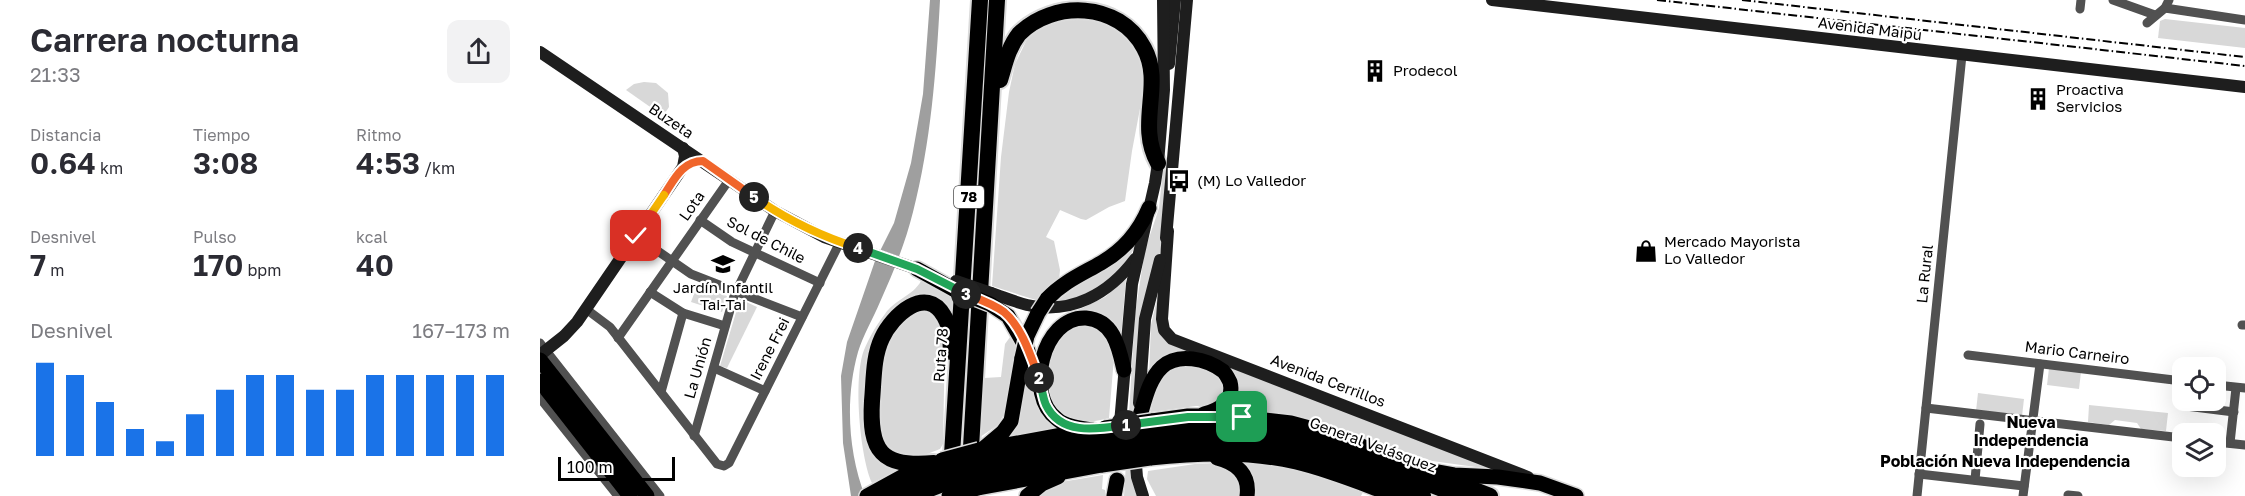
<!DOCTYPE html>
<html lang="es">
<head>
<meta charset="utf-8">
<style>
  body { margin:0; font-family:"Golos Text",sans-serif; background:#f2f2f3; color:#2b2b33; height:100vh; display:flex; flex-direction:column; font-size:22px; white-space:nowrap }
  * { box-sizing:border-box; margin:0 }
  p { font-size:20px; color:#7c7c81 }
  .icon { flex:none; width:33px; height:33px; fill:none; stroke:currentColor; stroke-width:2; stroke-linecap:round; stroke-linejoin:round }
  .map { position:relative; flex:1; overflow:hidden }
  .side { display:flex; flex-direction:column; background:#fff; width:540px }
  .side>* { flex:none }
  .buttons { position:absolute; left:1632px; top:357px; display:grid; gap:12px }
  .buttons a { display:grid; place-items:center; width:54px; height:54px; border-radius:12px; background:#fff; box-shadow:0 6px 24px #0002; font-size:30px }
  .scale { position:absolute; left:18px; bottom:15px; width:117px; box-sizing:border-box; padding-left:6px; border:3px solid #000; border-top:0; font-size:16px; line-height:21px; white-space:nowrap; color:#000; -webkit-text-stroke:4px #fff; paint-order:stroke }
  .pin { position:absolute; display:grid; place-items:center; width:51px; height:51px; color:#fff; margin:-26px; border-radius:12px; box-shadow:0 3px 9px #0006 }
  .km { position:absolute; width:30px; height:30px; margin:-15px; border-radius:50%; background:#222; color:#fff; font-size:16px; line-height:30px; text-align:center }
  .round { display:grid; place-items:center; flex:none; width:63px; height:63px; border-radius:12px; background:#f2f2f3 }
  .summary { display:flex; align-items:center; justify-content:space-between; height:102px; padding:0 30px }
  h1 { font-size:33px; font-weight:600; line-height:45px }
  .figures { display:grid; grid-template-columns:repeat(3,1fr); gap:9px; height:102px; padding:6px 30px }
  .figures div { display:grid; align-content:center }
  .figures b { font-size:30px; font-weight:600 }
  .figures small { font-size:16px; font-weight:400 }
  .figures p { font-size:16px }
  .chart { height:168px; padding:12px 30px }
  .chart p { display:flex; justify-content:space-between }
  .chart svg { width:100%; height:108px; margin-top:6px; stroke:#1a73e8; stroke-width:6 }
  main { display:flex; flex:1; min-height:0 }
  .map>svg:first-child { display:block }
  .green { fill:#d8d8d8 }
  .water { fill:#9f9f9f }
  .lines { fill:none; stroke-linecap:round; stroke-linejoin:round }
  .primary-casing { stroke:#dbdbdb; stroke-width:18 }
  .highway-casing { stroke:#dbdbdb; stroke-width:20 }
  .street { stroke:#515151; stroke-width:9 }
  .secondary { stroke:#1e1e1e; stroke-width:12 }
  .primary { stroke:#000; stroke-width:15 }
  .highway { stroke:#000; stroke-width:16 }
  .rail { stroke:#000; stroke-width:2; stroke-dasharray:9 3 1.5 3; stroke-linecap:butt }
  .primary-bridge-casing { stroke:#dbdbdb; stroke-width:18; stroke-linecap:butt }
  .highway-bridge-casing { stroke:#dbdbdb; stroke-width:20; stroke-linecap:butt }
  .secondary-bridge { stroke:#1e1e1e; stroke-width:12 }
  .primary-bridge { stroke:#000; stroke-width:15 }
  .highway-bridge { stroke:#000; stroke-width:16 }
  .split-1-casing { stroke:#fff; stroke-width:12 }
  .split-2-casing { stroke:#fff; stroke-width:12 }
  .split-3-casing { stroke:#fff; stroke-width:12 }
  .split-4-casing { stroke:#fff; stroke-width:12 }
  .split-5-casing { stroke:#fff; stroke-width:12 }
  .split-6-casing { stroke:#fff; stroke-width:12 }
  .split-7-casing { stroke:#fff; stroke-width:12 }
  .split-1 { stroke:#22a559; stroke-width:8 }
  .split-2 { stroke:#22a559; stroke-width:8 }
  .split-3 { stroke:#f0652b; stroke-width:8 }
  .split-4 { stroke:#22a559; stroke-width:8 }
  .split-5 { stroke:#f5b400; stroke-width:8 }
  .split-6 { stroke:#f0652b; stroke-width:8 }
  .split-7 { stroke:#f5b400; stroke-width:8 }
  .labels { text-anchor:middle; stroke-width:4.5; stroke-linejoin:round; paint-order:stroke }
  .shield { fill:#fff; stroke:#4c4c4c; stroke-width:1.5 }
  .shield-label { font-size:14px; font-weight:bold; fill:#000 }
  .street-label { font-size:15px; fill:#000; stroke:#fff }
  .poi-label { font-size:15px; fill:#000; stroke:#fff; text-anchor:start }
  .neighbourhood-label { font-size:16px; font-weight:bold; fill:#000; stroke:#fff }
</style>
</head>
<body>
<main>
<section class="side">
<div class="summary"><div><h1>Carrera nocturna</h1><p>21:33</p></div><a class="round"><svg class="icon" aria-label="share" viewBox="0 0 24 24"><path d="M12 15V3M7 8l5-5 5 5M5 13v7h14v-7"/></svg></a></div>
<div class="figures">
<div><p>Distancia</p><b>0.64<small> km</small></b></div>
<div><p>Tiempo</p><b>3:08</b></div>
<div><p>Ritmo</p><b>4:53<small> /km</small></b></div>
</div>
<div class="figures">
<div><p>Desnivel</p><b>7<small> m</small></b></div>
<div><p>Pulso</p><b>170<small> bpm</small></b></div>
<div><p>kcal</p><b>40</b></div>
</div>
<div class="chart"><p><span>Desnivel</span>167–173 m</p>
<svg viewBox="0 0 160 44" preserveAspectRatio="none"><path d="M5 44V6M15 44V11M25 44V22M35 44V33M45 44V38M55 44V27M65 44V17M75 44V11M85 44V11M95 44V17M105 44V17M115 44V11M125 44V11M135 44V11M145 44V11M155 44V11"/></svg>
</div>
</section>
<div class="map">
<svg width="1705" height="496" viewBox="0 0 1705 496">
  <rect width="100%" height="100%" fill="#fff"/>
  <g class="green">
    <polygon points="538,12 584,31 603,61 605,82 592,151 585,201 569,207 546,220 541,219 520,210 506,237 514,241 520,270 519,281 499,301 452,286 461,157 469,92 475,64 489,35 500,24"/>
    <polygon points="1625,19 1705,28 1705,48 1618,38 1620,21"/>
    <polygon points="104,82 116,83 128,93 129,107 123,116 86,90 94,84"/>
    <polygon points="623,169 627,169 624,239 607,297 601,335 594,414 593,481 597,496 584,496 595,314 605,250 619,208"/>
    <path d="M597 240C589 266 566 287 541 297 534 300 524 300 517 301Z"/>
    <polygon points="623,273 620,326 664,357 958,470 892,461 786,425 683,410 693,383 648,354 609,375 611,325"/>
    <polygon points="586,279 581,337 549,313 538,310 565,297"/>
    <path d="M381 281 415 297 414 331 381 298 329 357 322 419 325 435 337 456 360 469 332 483C320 456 313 378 324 350 329 338 337 324 345 314 355 299 373 296 381 281Z"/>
    <polygon points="157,286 187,296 182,312 151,302"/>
    <polygon points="200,299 217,307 187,368 180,366"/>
    <polygon points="378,309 395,313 405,334 403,444 400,449 374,459 348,449 338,439 339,362 351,331"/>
    <path d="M538 324 565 328 574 357 569 418C554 422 533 426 520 415 502 401 506 353 519 337 524 332 533 328 538 324Z"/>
    <polygon points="473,333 478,341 464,414 458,425 440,437 444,378 461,377 465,344"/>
    <polygon points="485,360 491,370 495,386 533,429 461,440"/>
    <path d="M638 363 668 369 683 380V393C676 403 667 407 656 406L611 412C613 381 613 381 638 363Z"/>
    <polygon points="1509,368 1541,372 1539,389 1507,385"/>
    <polygon points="1438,393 1484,399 1482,416 1436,411"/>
    <polygon points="1549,405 1628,413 1626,431 1601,429 1597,423 1575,420 1569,425 1548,422"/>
    <polygon points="692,457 772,470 824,490 821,496 711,496"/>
    <polygon points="677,463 697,474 702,496 616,496 607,479 608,471 655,464"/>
    <polygon points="563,475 562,489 565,490 565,496 491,496 521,482"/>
  </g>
  <path class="water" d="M390 0H400C396 73 391 142 373 212 365 244 353 273 340 302 333 319 323 335 318 352 305 398 308 452 325 496H311L303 443 301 376 307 342 335 261 354 223 371 163 383 94Z"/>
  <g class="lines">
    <g class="primary-casing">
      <g id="primary">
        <polyline points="377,269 415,290"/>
        <path d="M507 299C523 282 542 274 561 263 584 250 599 232 609 208"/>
        <polyline points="450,304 468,316 488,351"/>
        <polyline points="487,336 498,313"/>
        <polyline points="0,360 107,496"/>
        <polyline points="0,381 90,496"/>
        <polyline points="612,421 648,416 689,416 751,423 788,433 881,469 914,475 958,477 1000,483 1036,496"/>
        <path d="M598 422C604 404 608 380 622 367 638 352 667 359 683 371 686 374 688 378 690 382 695 401 679 410 664 414"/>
        <path d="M552 430C540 428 526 427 517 419 484 395 502 316 546 318 574 320 579 348 584 370"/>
        <polyline points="444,448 463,432 471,421 482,358"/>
        <polyline points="439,450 544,431"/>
        <path d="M610 458C658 453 708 451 756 462 790 470 823 484 856 496"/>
        <path d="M677 458C697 463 710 475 707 496"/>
        <polyline points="438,488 562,465"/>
        <polyline points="327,496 367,474 391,464"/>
        <polyline points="487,496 502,484 518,477"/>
        <polyline points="574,496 577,480"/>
      </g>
    </g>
    <g class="highway-casing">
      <g id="highway">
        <path d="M460 80C465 64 468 48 479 34 513 0 579 1 604 48 624 84 596 124 618 163"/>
        <path d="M611 433C733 413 811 454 920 496"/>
        <path d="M611 446C630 444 650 440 670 441 746 441 814 469 883 496"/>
        <polyline points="440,462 564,440"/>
        <path d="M394 463C341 468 329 451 332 401 334 379 333 357 342 338 352 316 386 284 404 316 411 327 410 340 411 352"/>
        <polyline points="430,465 457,0"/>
        <polyline points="411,471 440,0"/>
        <polyline points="439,475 563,453"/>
        <polyline points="909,480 950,496"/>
        <polyline points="347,496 401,471"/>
        <polyline points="372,496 400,485"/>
      </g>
    </g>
    <g class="street">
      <polyline points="1573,0 1615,15"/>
      <polyline points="1625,8 1705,20"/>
      <polyline points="1540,9 1541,0"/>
      <polyline points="1607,23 1625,8 1629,0"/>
      <polyline points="160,220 192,242 280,283"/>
      <polyline points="96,236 151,274 262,317"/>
      <polyline points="110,292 143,313 185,326"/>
      <polyline points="46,309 70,327 177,464 184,466 189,463 300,242"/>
      <polyline points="1702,325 1705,325"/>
      <polyline points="78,338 189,180"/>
      <polyline points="0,343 120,496"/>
      <polyline points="1428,355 1642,381"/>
      <polyline points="174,368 225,391"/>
      <polyline points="1676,385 1705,388"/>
      <polyline points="121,392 143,313"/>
      <polyline points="0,398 78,496"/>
      <polyline points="1646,406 1694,412"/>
      <polyline points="1386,408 1642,438"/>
      <polyline points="154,436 194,296 235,211"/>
      <polyline points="1676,442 1705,445"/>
      <polyline points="1690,443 1696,388"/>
      <polyline points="1379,474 1484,486"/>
      <polyline points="1435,480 1440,424"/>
      <polyline points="1528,495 1538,496"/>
      <polyline points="1377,496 1422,55"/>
      <polyline points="1483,496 1500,364"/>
    </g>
    <g class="secondary">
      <polyline points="952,0 1705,87"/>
      <polyline points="0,52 235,211 284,237 383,271"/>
      <polyline points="629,64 635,0"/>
      <polyline points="628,231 622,319 624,330 632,339 988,477"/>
      <polyline points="626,238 647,0"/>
      <path d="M451 293C463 297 475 302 487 305 531 315 569 294 595 259"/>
      <polyline points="0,355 24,336 37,322 143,167 145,156 143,148"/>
      <polyline points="599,403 605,319 620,260"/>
      <polyline points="579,435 592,284 615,183 618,163 624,90 623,0"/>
      <polyline points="595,453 597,477 603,496"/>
    </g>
    <use href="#primary" class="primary"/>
    <use href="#highway" class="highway"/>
    <g class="rail">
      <polyline points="1117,0 1705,66"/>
      <polyline points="1202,0 1705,57"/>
    </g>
    <g class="primary-bridge-casing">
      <g id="primary-bridge">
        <polyline points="415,290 450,304"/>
        <polyline points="498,313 507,299"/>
        <polyline points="482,358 487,336"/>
        <polyline points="565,428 612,421"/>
        <polyline points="402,460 439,450"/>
        <polyline points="562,465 610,458"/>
        <polyline points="409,496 438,488"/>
      </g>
    </g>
    <g class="highway-bridge-casing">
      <g id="highway-bridge">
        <polyline points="564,440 611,433"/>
        <polyline points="563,453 611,446"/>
        <polyline points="401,471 440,462"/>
        <polyline points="400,485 439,475"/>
      </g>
    </g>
    <polyline class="secondary-bridge" points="416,281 451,293"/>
    <use href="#primary-bridge" class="primary-bridge"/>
    <use href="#highway-bridge" class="highway-bridge"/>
  </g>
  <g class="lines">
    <g class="split-1-casing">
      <polyline id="split-1" points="586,425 648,417 702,417"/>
    </g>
    <g class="split-2-casing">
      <path id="split-2" d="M499 378C502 387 502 396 506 405 521 436 558 429 586 425"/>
    </g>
    <g class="split-3-casing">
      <path id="split-3" d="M426 294C439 299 453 304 464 312 482 327 491 357 499 378"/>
    </g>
    <g class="split-4-casing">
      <polyline id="split-4" points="318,248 377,269 426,294"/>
    </g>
    <g class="split-5-casing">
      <path id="split-5" d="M214 197C247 220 280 236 318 248"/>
    </g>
    <g class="split-6-casing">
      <path id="split-6" d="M124 195C134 180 142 161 163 161L214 197"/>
    </g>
    <g class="split-7-casing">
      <polyline id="split-7" points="96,236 124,195"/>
    </g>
    <use href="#split-1" class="split-1"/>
    <use href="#split-2" class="split-2"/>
    <use href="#split-3" class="split-3"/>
    <use href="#split-4" class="split-4"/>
    <use href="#split-5" class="split-5"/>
    <use href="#split-6" class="split-6"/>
    <use href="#split-7" class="split-7"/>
  </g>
  <defs>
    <g id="building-bare" transform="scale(1.8)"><path d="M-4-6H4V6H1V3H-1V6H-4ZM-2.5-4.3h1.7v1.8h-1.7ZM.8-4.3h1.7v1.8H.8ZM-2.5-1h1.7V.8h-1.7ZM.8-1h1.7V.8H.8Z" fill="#000" stroke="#fff" stroke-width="2.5" paint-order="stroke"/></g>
    <g id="bus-bare" transform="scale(1.8)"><path d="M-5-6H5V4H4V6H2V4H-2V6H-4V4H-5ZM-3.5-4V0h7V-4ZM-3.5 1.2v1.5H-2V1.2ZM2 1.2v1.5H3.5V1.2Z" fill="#000" stroke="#fff" stroke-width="2.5" paint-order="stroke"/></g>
    <g id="shop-bare" transform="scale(1.8)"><path d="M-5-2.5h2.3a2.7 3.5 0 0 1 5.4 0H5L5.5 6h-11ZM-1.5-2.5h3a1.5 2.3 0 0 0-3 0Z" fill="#000" stroke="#fff" stroke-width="2.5" paint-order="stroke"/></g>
    <g id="school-bare" transform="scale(1.8)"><path d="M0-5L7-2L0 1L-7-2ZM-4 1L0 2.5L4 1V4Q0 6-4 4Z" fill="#000" stroke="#fff" stroke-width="2.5" paint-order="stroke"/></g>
  </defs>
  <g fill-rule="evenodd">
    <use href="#building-bare" x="835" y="71"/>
    <use href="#building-bare" x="1498" y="99"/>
    <use href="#bus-bare" x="639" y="181"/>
    <use href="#shop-bare" x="1106" y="251"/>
    <use href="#school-bare" x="183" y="264"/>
  </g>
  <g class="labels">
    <rect class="shield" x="414" y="186" width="30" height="22" rx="4.5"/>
    <g class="shield-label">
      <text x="429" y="202">78</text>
    </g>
    <g class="street-label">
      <text transform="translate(1330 29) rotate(7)" y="5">Avenida Maipú</text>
      <text transform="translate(131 121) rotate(34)" y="5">Buzeta</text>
      <text transform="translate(152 206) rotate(-55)" y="5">Lota</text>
      <text transform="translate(226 240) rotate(27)" y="5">Sol de Chile</text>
      <text transform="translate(1385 274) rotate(-84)" y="5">La Rural</text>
      <text transform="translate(230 349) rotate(-63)" y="5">Irene Frei</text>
      <text transform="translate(1537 353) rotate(7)" y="5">Mario Carneiro</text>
      <text transform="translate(401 355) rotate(-86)" y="5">Ruta 78</text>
      <text transform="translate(158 368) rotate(-74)" y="5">La Unión</text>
      <text transform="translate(788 381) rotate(21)" y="5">Avenida Cerrillos</text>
      <text transform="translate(833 445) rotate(20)" y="5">General Velásquez</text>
    </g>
    <g class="poi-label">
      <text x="853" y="76">Prodecol</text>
      <text x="1516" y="95">Proactiva<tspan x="1516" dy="17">Servicios</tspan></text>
      <text x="657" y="186">(M) Lo Valledor</text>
      <text x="1124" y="247">Mercado Mayorista<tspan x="1124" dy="17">Lo Valledor</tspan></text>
      <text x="183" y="293" text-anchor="middle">Jardín Infantil<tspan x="183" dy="17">Tai-Tai</tspan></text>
    </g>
    <g class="neighbourhood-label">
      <text x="1491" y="428">Nueva<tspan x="1491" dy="18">Independencia</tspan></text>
      <text x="1465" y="467">Población Nueva Independencia</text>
    </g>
  </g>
</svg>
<div class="buttons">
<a><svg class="icon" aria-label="locate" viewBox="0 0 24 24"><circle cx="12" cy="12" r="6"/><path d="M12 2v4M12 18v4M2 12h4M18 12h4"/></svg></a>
<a><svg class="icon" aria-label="layers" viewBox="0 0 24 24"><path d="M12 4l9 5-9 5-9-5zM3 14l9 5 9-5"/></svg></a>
</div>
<div class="scale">100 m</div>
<div class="pin" style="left:702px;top:417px;background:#1e9e55"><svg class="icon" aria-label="arrive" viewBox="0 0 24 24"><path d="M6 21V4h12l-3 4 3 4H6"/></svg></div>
<div class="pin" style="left:96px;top:236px;background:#d93025"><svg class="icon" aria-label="check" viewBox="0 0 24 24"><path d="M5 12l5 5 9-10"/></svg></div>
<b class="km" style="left:586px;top:425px">1</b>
<b class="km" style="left:499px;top:378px">2</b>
<b class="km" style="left:426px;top:294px">3</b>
<b class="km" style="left:318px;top:248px">4</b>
<b class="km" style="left:214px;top:197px">5</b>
</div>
</main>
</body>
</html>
